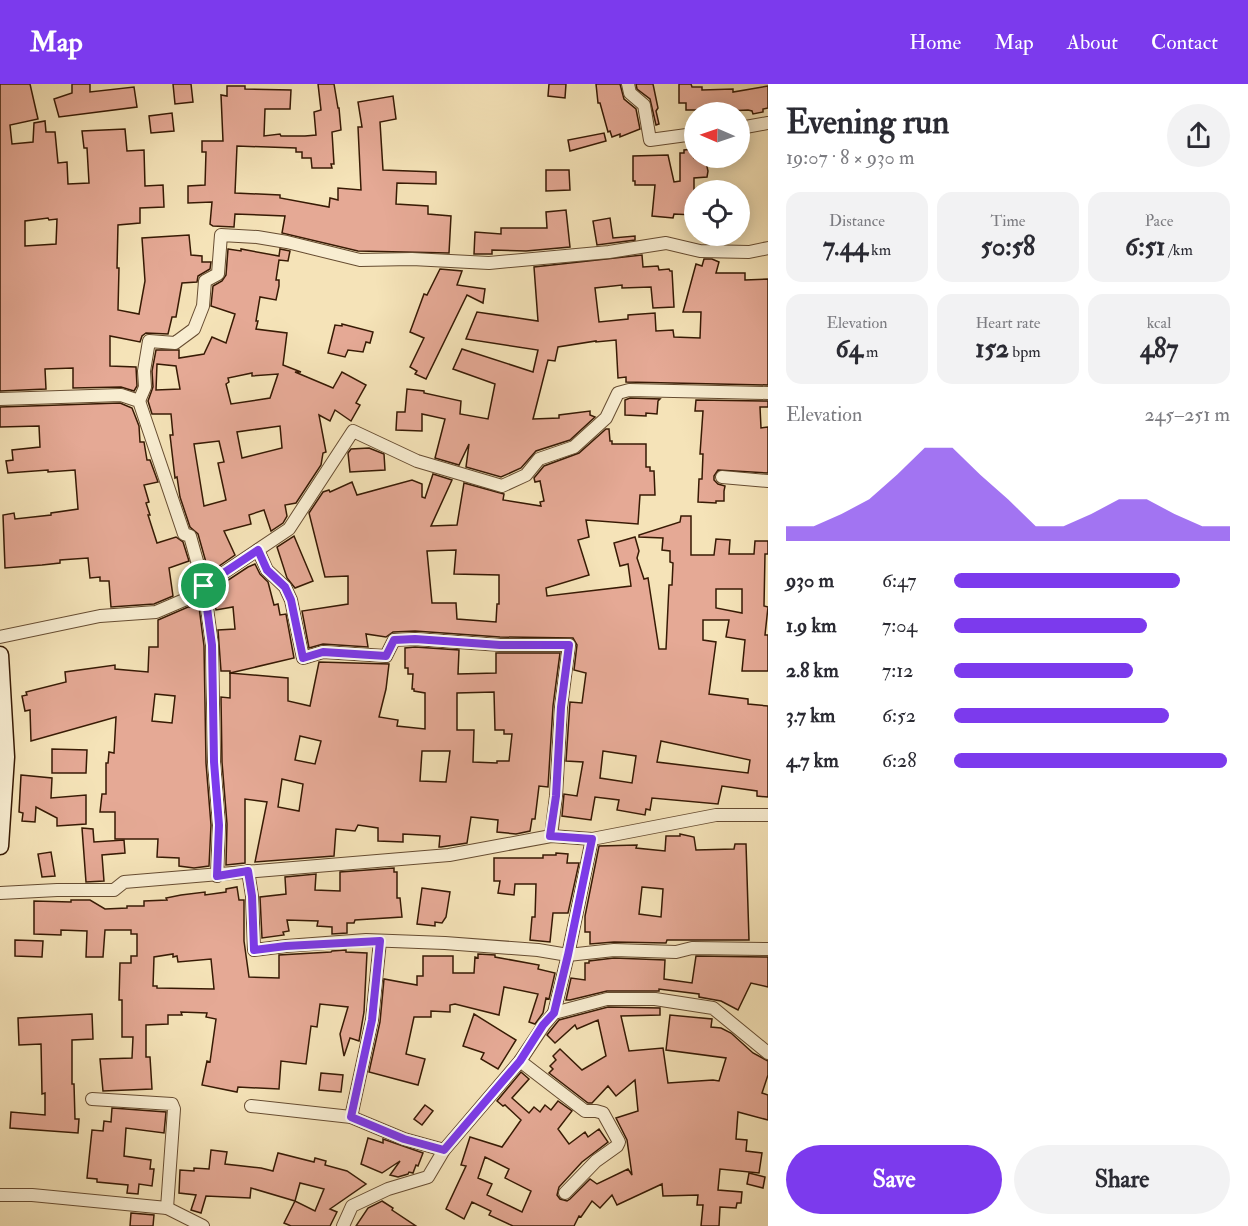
<!DOCTYPE html>
<html lang="en">
<head>
<meta charset="utf-8">
<style>
  body { margin:0; font-family:"IM FELL Double Pica",serif; background:#f2f2f3; color:#2b2b33; height:100vh; display:flex; flex-direction:column; font-size:22px; white-space:nowrap }
  * { box-sizing:border-box; margin:0 }
  p { font-size:20px; color:#7c7c81 }
  .icon { flex:none; width:33px; height:33px; fill:none; stroke:currentColor; stroke-width:2; stroke-linecap:round; stroke-linejoin:round }
  .map { position:relative; flex:1; overflow:hidden }
  .sheet { display:flex; flex-direction:column; background:#fff; width:480px }
  .sheet>* { flex:none }
  .needle { width:39px; rotate:272deg }
  .buttons { position:absolute; left:684px; top:18px; display:grid; gap:12px }
  .buttons a { display:grid; place-items:center; width:66px; height:66px; border-radius:50%; background:#fff; box-shadow:0 3px 15px #0003; font-size:30px }
  .pin { position:absolute; display:grid; place-items:center; width:51px; height:51px; color:#fff; margin:-26px; border:3px solid #fff; border-radius:50%; box-shadow:0 2px 6px #0007 }
  .round { display:grid; place-items:center; flex:none; width:63px; height:63px; border-radius:32px; background:#f2f2f3 }
  .overview { display:flex; align-items:center; justify-content:space-between; height:102px; padding:0 18px }
  h1 { font-size:33px; font-weight:700; line-height:45px }
  .stats { display:grid; grid-template-columns:repeat(3,1fr); gap:9px; height:102px; padding:6px 18px }
  .stats div { display:grid; align-content:center; border-radius:15px; background:#f2f2f3; text-align:center }
  .stats b { font-size:26px; font-weight:700 }
  .stats small { font-size:16px; font-weight:400 }
  .stats p { font-size:16px }
  .chart { height:168px; padding:12px 18px }
  .chart p { display:flex; justify-content:space-between }
  .chart svg { width:100%; height:108px; margin-top:6px; fill:#7c3aed; opacity:.7 }
  .cta { display:flex; gap:12px; margin-top:auto; padding:12px 18px }
  .cta a { flex:1; height:69px; border-radius:36px; background:#7c3aed; color:#fff; font-size:24px; font-weight:700; line-height:69px; text-align:center }
  .cta a+a { background:#f2f2f3; color:#2b2b33 }
  ul { padding:0 18px; list-style:none; font-size:20px }
  li { display:grid; grid-template-columns:96px 72px 1fr; align-items:center; height:45px }
  li i { height:15px; border-radius:8px; background:#7c3aed }
  header { display:flex; align-items:center; gap:36px; box-sizing:border-box; height:84px; padding:0 30px; background:#7c3aed; color:#fff }
  header strong { font-size:28px }
  nav { display:flex; gap:33px; margin-inline-start:auto; font-size:21px }
  main { display:flex; flex:1; min-height:0 }
  .map>svg:first-child { display:block }
  .building { fill:#e5a995; stroke:#371a04; stroke-width:1.5; fill-rule:evenodd }
  .lines { fill:none; stroke-linecap:round; stroke-linejoin:round }
  .street-casing { stroke:#664c31; stroke-width:14 }
  .secondary-casing { stroke:#371a04; stroke-width:19 }
  .street { stroke:#f8edd1; stroke-width:12 }
  .secondary { stroke:#f8edd1; stroke-width:16 }
  .route-casing { stroke:#fff; stroke-width:12 }
  .route { stroke:#7c3aed; stroke-width:8 }
</style>
</head>
<body>
<header>
<strong>Map</strong>
<nav><a>Home</a><a>Map</a><a>About</a><a>Contact</a></nav>
</header>
<main>
<div class="map">
<svg width="768" height="1142" viewBox="0 0 768 1142">
  <rect width="100%" height="100%" fill="#f5e3b8"/>
  <filter id="stains"><feTurbulence type="fractalNoise" baseFrequency=".00333" numOctaves="4"/><feColorMatrix values="0 0 0 0 .2 0 0 0 0 .09 0 0 0 0 .02 0 0 0 .5 -.17"/></filter>
  <radialGradient id="worn" r=".72"><stop offset=".6" stop-color="#630" stop-opacity="0"/><stop offset="1" stop-color="#630" stop-opacity=".3"/></radialGradient>
  <g class="building">
    <path d="M0 0H30L38 35 10 41 12 60 33 58 34 39 45 37 46 48H55L58 79 67 78 68 100 89 99 87 64H84L82 47 125 45 127 67 144 66 145 102 163 101 164 123 140 124V139L118 141 117 184H119L118 226 139 230 145 197 142 154 189 151 191 171 202 172V178H211L210 185 198 192 197 198 182 199 176 233H172L168 250 146 249 142 252 140 258 110 252V282L136 283 137 302 134 307 121 303 73 304V284L45 285 46 305 0 307ZM48 134 49 136 57 135 56 160 25 162V137Z"/>
    <polygon points="72,0 90,0 90,8 134,3 137,23 59,33 54,15 72,9"/>
    <polygon points="173,0 191,0 193,18 175,20"/>
    <polygon points="318,0 334,0 338,24 339,24 341,46 332,48 334,80 331,80 332,84 312,84 311,74 302,74 302,68 296,68 296,64 237,62 235,109 280,111 280,114 329,123 330,114 338,116 338,104 361,106 358,43 362,43 358,18 393,12 396,35 380,38 383,86 436,88 436,100 397,99 396,120 428,122 428,130 451,132 449,169 358,167 282,149 285,132 235,130 234,143 213,142 210,140 212,118 188,119 188,102 205,101 206,68 202,68 202,57 223,57 221,11 227,12 227,2 245,2 245,5 291,6 290,25 265,25 264,52 280,50 281,52 305,52 316,51 314,28 321,26"/>
    <polygon points="549,0 566,0 565,14 548,12"/>
    <polygon points="596,0 620,0 624,15 636,25 640,45 620,53 620,50 612,53 610,47 608,48 600,19 598,19"/>
    <polygon points="636,0 653,0 658,24 656,27 659,40 656,41 650,15 637,5"/>
    <polygon points="679,0 691,0 692,3 702,3 702,6 733,5 733,8 768,2 768,24 763,25 763,28 753,30 752,27 748,26 708,28 708,26 686,26 686,19 679,19"/>
    <polygon points="172,29 174,47 151,49 149,32"/>
    <polygon points="604,49 606,57 570,67 568,56"/>
    <polygon points="694,65 694,74 705,74 708,87 707,93 694,94 694,131 674,130 673,134 652,132 655,101 635,101 635,97 633,97 633,72 668,71 674,98 680,97 680,69 684,69 684,66"/>
    <polygon points="546,86 569,86 570,106 546,107"/>
    <polygon points="566,126 570,163 526,167 492,166 492,170 474,170 475,148 501,150 501,144 547,144 546,128"/>
    <polygon points="610,134 613,154 635,152 635,156 597,161 593,137"/>
    <path d="M228 165 241 167V165L279 172 280 165 290 167 288 177 279 176 276 196H279V202L276 216 260 213 256 237H258L256 245 287 249 283 281 301 288H295L333 304 342 288 366 301 356 319 360 321 351 337 335 326 330 337 319 331 326 368 323 369 321 381 296 419 285 421 287 432 283 439 271 447 264 426 249 431 251 440 224 447 235 471 209 489 198 450 190 443 180 413 177 393 175 394 170 351H173L171 330H152L148 317 153 303 152 287 156 266H179V274L204 270 212 253 226 259 235 230 211 222 213 202 222 197 226 191ZM157 280 176 282 180 305 156 306ZM252 289V292L278 290 270 314 231 320 226 300 229 298 228 294ZM280 342 282 364 242 374 237 348ZM219 357 224 378 218 379 226 416 204 422 194 360Z"/>
    <polygon points="642,171 643,183 658,182 659,186 669,185 670,187 672,187 674,223 653,224 651,203 622,204 622,201 595,204 599,238 628,235 628,231 655,229 656,247 673,246 674,253 700,254 701,228 683,228 696,180 702,182 704,175 712,175 719,178 716,189 745,189 745,196 768,195 768,301 626,298 626,293 618,294 616,256 596,258 596,257 558,263 555,277 548,276 533,335 559,334 559,331 590,327 590,331 595,333 570,356 536,367 521,384 501,393 466,383 469,360 459,381 435,374 445,335 422,330 422,347 396,346 397,328 405,328 407,305 424,307 424,309 461,317 460,330 488,335 495,300 453,285 462,265 533,288 538,266 466,255 477,228 538,237 534,183"/>
    <polygon points="440,185 462,187 457,201 485,205 483,219 467,211 426,295 415,290 417,287 410,283 424,254 410,248 424,210 427,211"/>
    <polygon points="342,240 373,248 370,259 366,258 363,268 348,266 345,273 328,269 335,241 342,242"/>
    <polygon points="630,314 660,315 658,317 657,330 646,329 646,332 625,331 625,316"/>
    <polygon points="696,316 768,317 768,323 760,323 761,344 768,343 768,389 718,386 714,392 714,396 718,400 725,402 724,407 724,417 716,417 716,419 698,418 699,395 702,395 703,370 700,370 703,327 695,327"/>
    <polygon points="120,319 132,324 139,342 140,358 144,358 147,376 150,376 158,398 144,401 149,418 146,419 150,431 148,431 157,459 176,453 183,458 189,477 169,484 173,512 154,520 111,523 109,497 100,497 100,493 90,494 88,474 60,476 60,479 42,481 5,484 3,431 14,429 15,435 51,431 51,429 78,425 75,386 48,388 48,386 8,389 6,377 13,376 12,366 40,363 39,342 0,343 0,323"/>
    <path d="M606 345H609L610 357H612V360H646V383H650V387H654L655 411H640L638 440 586 436 589 453 578 456 589 491 546 504 547 512 631 502 628 480 620 482 614 459 635 453 639 467 637 474 644 495 648 494 659 565H666L669 501H672L673 479 670 478V467L662 466 663 454 639 453V451L680 438 681 432H691V471H714L716 455 730 456 729 470H754L755 457H768V470H765L764 522 768 523 765 551H768V587H742L745 556 726 553 729 536H703V556L716 558 709 610 748 615V620L768 622V713L757 712V707L722 702 718 720 652 714 650 726 646 725 645 731 617 726 619 716 595 713 591 736 562 732 564 710 577 712 583 678 566 677 570 618 582 619 586 589 574 586 577 561 573 554 500 553 415 547 393 548 386 553 366 550 368 563 323 560 309 564 302 527 348 520V492L325 493 309 429 323 408 329 406 330 408 352 398 357 411 412 396 422 400V413L425 414 433 390 452 396 431 442 457 441 464 399 504 410 503 416 541 422 540 418 544 417 540 397 535 398 534 394 544 382 579 369ZM456 466 454 490 499 491V520H497L496 538 457 535 456 519H432L427 467ZM716 505H742V529L716 524ZM661 657 750 676 748 689 657 678ZM603 667 636 672 632 699 600 694Z"/>
    <polygon points="369,364 384,370 385,386 350,388 348,369 351,365"/>
    <polygon points="294,452 313,497 295,504 287,494 277,463"/>
    <polygon points="255,480 260,490 268,498 274,521 278,520 280,531 286,530 294,574 230,589 230,587 221,587 218,546 235,545 233,523 216,526 213,506 248,483"/>
    <path d="M188 523H199L204 562 206 679 211 741 209 782 194 784 179 782V774L157 773 158 755H115V728H100L102 710H106V679H108L109 668 114 669 116 633 31 657 30 626 25 627 22 612 27 611 26 608 66 598 65 588 115 581V585L148 588 149 563H158V536ZM155 610 175 612 172 639 152 637Z"/>
    <path d="M415 563 459 566 458 590 496 589V569H560L553 622 548 703 539 702 535 735H532L530 747 516 750 497 748 498 736 471 733 467 759 441 763H439L440 752 403 750V758L378 757V744L358 741 355 747 336 745 334 772 255 778 267 718 245 715V779L226 781 227 740 222 678 221 613 230 614V589L288 594V617L310 622 319 578 389 580 386 605 379 633 398 636 397 642 425 645V609L414 607V605H412L413 590H408V584H405V564ZM494 608 495 646H504V650H512L509 677H497V679L473 678 474 646H457V609ZM300 652 321 657 315 680 295 676ZM422 667H450L446 698 420 697ZM282 695 303 700 299 727 278 723Z"/>
    <polygon points="52,665 87,666 86,689 52,689"/>
    <polygon points="21,691 52,694 51,714 86,711 86,740 57,742 57,734 36,723 35,738 22,737 23,729 19,728"/>
    <polygon points="82,744 93,745 94,758 124,756 125,769 102,771 104,797 86,798"/>
    <path d="M680 750 694 753 696 766 734 765 735 760H746L749 856H667L666 859 614 858 590 860V848H585V832L599 762 637 761 636 764 665 767 666 752H680ZM642 803 663 805 661 833 639 830Z"/>
    <polygon points="51,768 55,792 42,793 38,770"/>
    <polygon points="556,769 568,770 567,779 579,779 568,829 553,829 550,858 530,856 532,833 535,833 536,800 515,800 514,811 498,809 500,797 494,797 494,774 543,774 543,771 556,771"/>
    <polygon points="394,784 394,788 397,788 397,814 400,814 402,833 355,836 354,839 347,839 347,849 332,850 332,843 317,842 318,837 287,836 289,847 283,848 284,851 262,854 260,813 286,810 285,793 316,790 315,806 340,807 340,788"/>
    <path d="M237 803 239 816H244V857L249 893 279 894V871L331 868 332 867 346 866V868L367 869 364 928 359 957 350 954 344 972 340 950 348 923 320 920 317 943 311 942 306 980 281 977 279 1005 238 1003 237 1008 202 1001 207 977 210 978 216 935 206 933 207 929 181 928 182 931H168V940L146 941V973H150L152 1005 103 1007 100 975 132 974 133 953H122V916H119L120 879H131V872H137V850H131V846H105L103 873H86L87 847 61 846V851L34 850V817L71 818V816H90L105 825 127 824V822H144V817L167 816 166 814 181 811 205 808V811L226 808V805ZM173 870V873L177 872 178 878 211 875 214 905 157 904V902H153L154 873Z"/>
    <polygon points="422,804 450,808 446,833 442,839 435,838 435,842 417,840"/>
    <polygon points="15,856 43,857 42,873 15,872"/>
    <polygon points="478,870 495,871 495,873 539,881 538,885 555,889 549,915 546,914 543,929 535,940 529,938 538,910 504,903 499,931 455,920 450,921 450,928 431,927 431,933 414,933 406,970 425,975 418,1001 369,988 380,938 384,895 417,901 417,892 423,892 423,872 453,872 453,889 474,889 475,873 478,874"/>
    <polygon points="696,872 768,873 768,903 751,899 738,926 721,917 699,913 699,910 659,905 659,907 607,907 570,916 566,916 571,894 585,896 585,879 589,879 589,877 614,874 665,876 664,895 692,899"/>
    <path d="M608 923 660 924V931L621 932 629 967 663 964 668 999 713 996 719 997 726 974 666 966 670 931 712 935 711 943 721 944 731 949 753 969 768 977V991L762 1009 768 1011V1036L738 1028 736 1055 747 1056 746 1067 762 1069 759 1089 720 1085 718 1106 742 1108 741 1119H737L736 1124 720 1123 719 1142H701L703 1121H697L698 1111 663 1112 662 1100 617 1121 612 1111 600 1124 592 1117 581 1133 579 1132 574 1142H513L489 1131 491 1127 472 1118 464 1135 446 1125 466 1082 461 1081 470 1053 502 1063 521 1036 505 1021 503 1022 497 1017 521 988 529 995 512 1014 529 1029 534 1023 540 1028 545 1021 551 1026 558 1017 572 1027 558 1045 569 1060 585 1048 588 1053 599 1045 608 1058 582 1078 559 1103 557 1111 560 1115 567 1117 570 1115 590 1095 597 1100 628 1085 632 1091 627 1056 616 1034 638 1027 635 996 616 1012 608 1002 592 1019H588L549 989 553 985 550 982 556 976 553 972 560 965 582 986 606 972 598 936 577 945 575 941 555 959 547 951 559 936ZM485 1073 509 1085 505 1094 531 1107 522 1128 487 1111 492 1100 478 1094Z"/>
    <polygon points="92,930 93,955 72,956 72,1000 74,1000 75,1035 79,1035 78,1049 10,1044 11,1028 45,1031 45,1009 42,1010 41,960 19,961 18,934"/>
    <polygon points="474,930 516,956 498,985 481,975 484,969 463,962"/>
    <polygon points="321,989 343,991 341,1008 319,1006"/>
    <polygon points="425,1021 433,1027 422,1041 414,1035"/>
    <polygon points="112,1024 166,1028 164,1049 126,1044 124,1072 151,1076 150,1085 154,1085 152,1102 139,1100 138,1110 127,1109 128,1101 97,1098 97,1095 87,1094 92,1046 103,1047 104,1037 111,1038"/>
    <polygon points="368,1054 383,1059 383,1055 423,1069 418,1082 416,1081 413,1089 409,1088 408,1090 398,1093 390,1091 400,1077 382,1089 361,1080"/>
    <polygon points="211,1066 227,1068 225,1080 261,1084 273,1087 278,1069 314,1078 315,1074 326,1077 325,1081 347,1087 366,1100 330,1125 337,1128 330,1142 291,1142 284,1139 295,1117 315,1127 324,1105 300,1099 295,1117 251,1104 250,1114 206,1112 201,1129 191,1126 196,1111 179,1109 180,1086 194,1087 194,1084 209,1085"/>
    <polygon points="749,1089 765,1093 763,1104 747,1100"/>
    <polygon points="382,1117 393,1124 392,1126 416,1142 356,1142 368,1124"/>
    <polygon points="131,1129 154,1131 153,1142 130,1142"/>
  </g>
  <g class="lines">
    <g class="street-casing">
      <g id="street">
        <polyline points="628,0 630,9 644,21 650,56 694,50"/>
        <polyline points="740,44 768,39"/>
        <polyline points="0,315 121,311 139,317 184,450 190,452 204,502 212,561 214,678 219,741 217,792"/>
        <polyline points="139,317 145,303 144,287 149,257 175,259 194,245 203,222 205,197 218,190 221,151 257,153 287,158 360,176 412,175 489,179 609,168 666,159 700,167 749,168 768,164"/>
        <polyline points="722,393 768,397"/>
        <polyline points="258,466 267,486 285,503 291,516 303,574 323,568 386,572 394,556 415,555 500,561 569,561 561,623 556,712 551,752"/>
        <polyline points="0,553 100,532 156,528 198,510 204,502 289,445 353,347 417,377 502,402 526,391 539,375 574,363 606,334 618,309 629,306 768,309"/>
        <polyline points="248,787 252,812 254,866 286,862 366,856 445,859 538,866 568,871 614,866 676,868 692,864 768,865"/>
        <polyline points="0,809 57,806 114,806 124,798 449,771 551,752 592,755 716,731 768,731"/>
        <polyline points="554,929 568,871 592,755"/>
        <polyline points="520,977 585,1027 596,1027 603,1029 619,1058 617,1062 596,1077 565,1109"/>
        <polyline points="92,1015 172,1020 174,1025 167,1124"/>
        <polyline points="251,1022 351,1033 404,1055 444,1066"/>
        <polyline points="351,1033 372,936 380,857"/>
        <polyline points="0,1111 32,1111 167,1124 203,1142"/>
        <polyline points="343,1142 352,1122 388,1105 428,1093 444,1066 520,977 544,941 554,929 607,915 655,915 713,924 768,969"/>
      </g>
    </g>
    <g class="secondary-casing">
      <polyline id="secondary" points="0,571 6,673 0,762"/>
    </g>
    <use href="#street" class="street"/>
    <use href="#secondary" class="secondary"/>
  </g>
  <g class="lines">
    <g class="route-casing">
      <polygon id="route" points="258,466 267,486 285,503 291,516 303,574 323,568 386,572 394,556 415,555 500,561 569,561 561,623 556,712 550,752 592,755 568,871 554,929 543,941 520,977 444,1066 404,1055 351,1033 372,936 380,857 286,862 254,866 252,812 248,787 217,792 219,741 214,678 212,561 204,502"/>
    </g>
    <use href="#route" class="route"/>
  </g>
  <rect width="100%" height="100%" filter="url(#stains)"/>
  <rect width="100%" height="100%" fill="url(#worn)"/>
</svg>
<div class="buttons">
<a><svg class="needle" viewBox="-14 -14 28 28"><path d="M0-13l5 13h-10z" fill="#e53935"/><path d="M0 13l5-13h-10z" fill="#7c7c81"/></svg></a>
<a><svg class="icon" aria-label="locate" viewBox="0 0 24 24"><circle cx="12" cy="12" r="6"/><path d="M12 2v4M12 18v4M2 12h4M18 12h4"/></svg></a>
</div>
<div class="pin" style="left:204px;top:502px;background:#1e9e55"><svg class="icon" aria-label="arrive" viewBox="0 0 24 24"><path d="M6 21V4h12l-3 4 3 4H6"/></svg></div>
</div>
<section class="sheet">
<div class="overview"><div><h1>Evening run</h1><p>19:07 · 8 × 930 m</p></div><a class="round"><svg class="icon" aria-label="share" viewBox="0 0 24 24"><path d="M12 15V3M7 8l5-5 5 5M5 13v7h14v-7"/></svg></a></div>
<div class="stats">
<div><p>Distance</p><b>7.44<small> km</small></b></div>
<div><p>Time</p><b>50:58</b></div>
<div><p>Pace</p><b>6:51<small> /km</small></b></div>
</div>
<div class="stats">
<div><p>Elevation</p><b>64<small> m</small></b></div>
<div><p>Heart rate</p><b>152<small> bpm</small></b></div>
<div><p>kcal</p><b>487</b></div>
</div>
<div class="chart"><p><span>Elevation</span>245–251 m</p>
<svg viewBox="0 0 160 44" preserveAspectRatio="none"><path d="M0 44V38L10 38L20 33L30 27L40 17L50 6L60 6L70 17L80 27L90 38L100 38L110 33L120 27L130 27L140 33L150 38L160 38V44z"/></svg>
</div>
<ul>
<li><b>930 m</b>6:47<i style="width:82%"></i></li>
<li><b>1.9 km</b>7:04<i style="width:70%"></i></li>
<li><b>2.8 km</b>7:12<i style="width:65%"></i></li>
<li><b>3.7 km</b>6:52<i style="width:78%"></i></li>
<li><b>4.7 km</b>6:28<i style="width:99%"></i></li>
</ul>
<div class="cta"><a>Save</a><a>Share</a></div>
</section>
</main>
</body>
</html>
